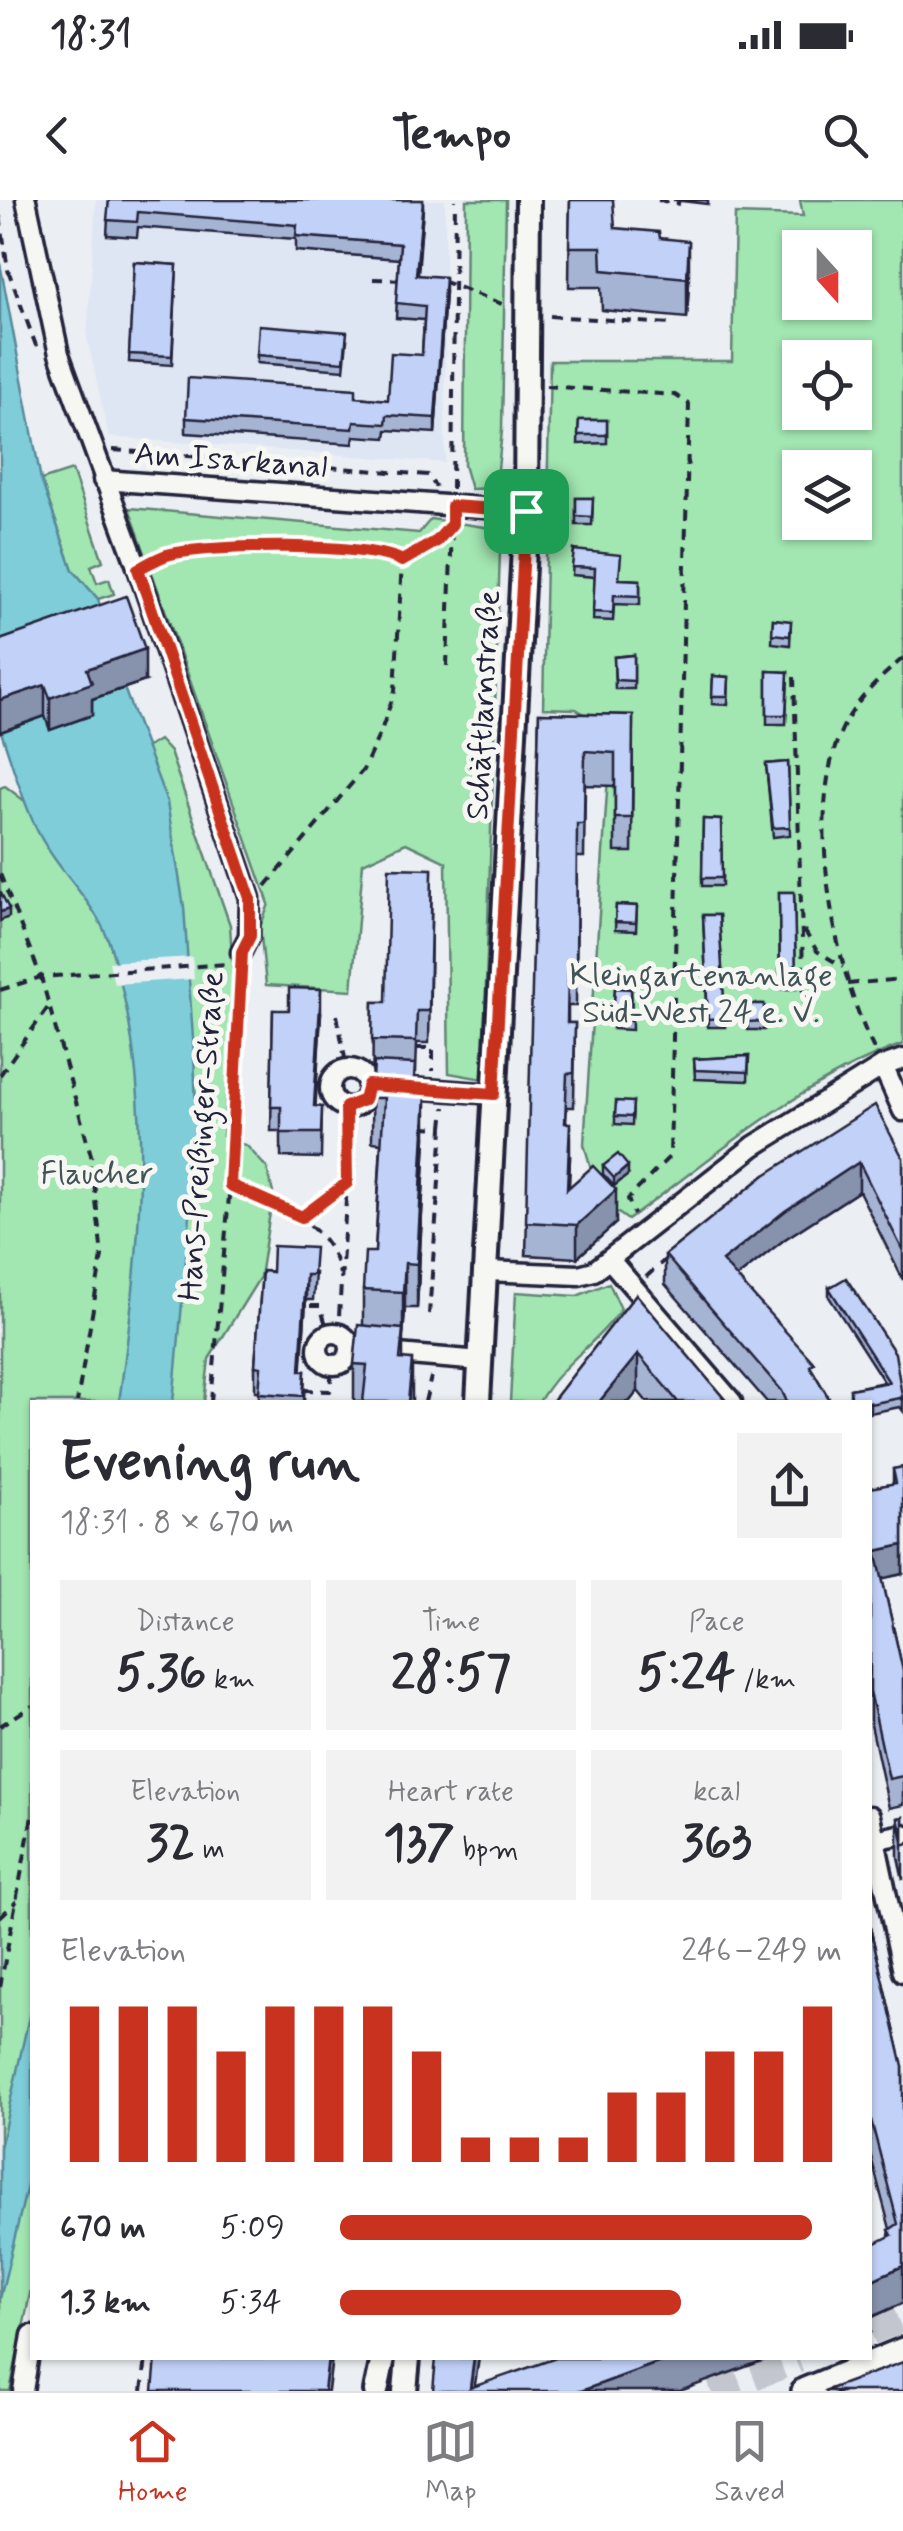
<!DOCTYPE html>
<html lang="en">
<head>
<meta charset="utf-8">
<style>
  body { margin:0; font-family:Mynerve,sans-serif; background:#f2f2f3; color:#2b2b33; height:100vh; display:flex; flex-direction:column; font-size:38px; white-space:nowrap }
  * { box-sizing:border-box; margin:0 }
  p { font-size:32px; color:#7c7c81 }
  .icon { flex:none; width:55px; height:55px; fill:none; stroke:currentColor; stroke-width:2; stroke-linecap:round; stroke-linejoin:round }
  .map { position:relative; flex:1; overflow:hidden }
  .sheet { position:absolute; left:30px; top:1200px; width:842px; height:960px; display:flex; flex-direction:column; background:#fff; border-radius:0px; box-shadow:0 2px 8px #0004 }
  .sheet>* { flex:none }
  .needle { width:65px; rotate:159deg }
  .buttons { position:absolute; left:782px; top:30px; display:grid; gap:20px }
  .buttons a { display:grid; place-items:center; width:90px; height:90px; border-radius:0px; background:#fff; box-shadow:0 2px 8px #0004; font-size:50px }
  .pin { position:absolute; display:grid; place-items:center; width:85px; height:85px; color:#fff; margin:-42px; border-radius:20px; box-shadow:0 5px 15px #0006 }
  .round { display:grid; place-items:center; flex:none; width:105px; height:105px; border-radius:0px; background:#f2f2f3 }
  .head { display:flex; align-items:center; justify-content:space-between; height:170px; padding:0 30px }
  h1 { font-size:55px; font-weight:800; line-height:75px }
  .metrics { display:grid; grid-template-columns:repeat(3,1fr); gap:15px; height:170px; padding:10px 30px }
  .metrics div { display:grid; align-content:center; border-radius:0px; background:#f2f2f3; text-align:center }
  .metrics b { font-size:50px; font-weight:800 }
  .metrics small { font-size:28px; font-weight:400 }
  .metrics p { font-size:28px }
  .chart { height:280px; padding:20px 30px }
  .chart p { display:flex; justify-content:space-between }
  .chart svg { width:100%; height:180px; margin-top:10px; stroke:#c8321e; stroke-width:6 }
  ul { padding:0 30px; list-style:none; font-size:32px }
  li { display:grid; grid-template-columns:160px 120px 1fr; align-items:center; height:75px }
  li i { height:25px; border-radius:12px; background:#c8321e }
  .status { display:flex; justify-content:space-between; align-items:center; height:70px; padding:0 50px; background:#fff; direction:ltr }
  .status svg { height:28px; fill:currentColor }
  header { display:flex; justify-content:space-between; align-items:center; height:130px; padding:0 30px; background:#fff; font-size:45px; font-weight:800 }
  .dock { display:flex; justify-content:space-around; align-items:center; height:140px; border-top:2px solid #e1e1e2; background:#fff; font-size:28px; color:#7c7c81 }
  .dock a { display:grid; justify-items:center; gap:5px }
  .dock .active { color:#c8321e }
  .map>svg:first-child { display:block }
  .built { fill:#dee6f4 }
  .green { fill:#a2e6b1; stroke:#628476; stroke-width:2.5; fill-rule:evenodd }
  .water { fill:#7ecdd9; stroke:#59899a; stroke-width:2.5 }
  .pier { fill:#ebeff3 }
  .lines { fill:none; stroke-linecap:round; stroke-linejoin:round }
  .trunk-tunnel { stroke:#c3c6ce; stroke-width:30; stroke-dasharray:30 15; stroke-linecap:butt }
  .minor-casing { stroke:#22223b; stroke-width:25 }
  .tertiary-casing { stroke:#22223b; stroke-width:30 }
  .secondary-casing { stroke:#22223b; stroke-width:32 }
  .path { stroke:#22223b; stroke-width:4; stroke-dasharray:10 8; stroke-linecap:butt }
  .minor { stroke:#f6f6f2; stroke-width:18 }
  .tertiary { stroke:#f6f6f2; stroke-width:22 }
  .secondary { stroke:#f6f6f2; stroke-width:25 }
  .wall { fill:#a6b4d4; stroke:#22223b; stroke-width:2.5 }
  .shaded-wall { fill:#8792ad; stroke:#22223b; stroke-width:2.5 }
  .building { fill:#c1d1f7; stroke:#22223b; stroke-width:2.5 }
  .route-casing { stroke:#fff; stroke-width:20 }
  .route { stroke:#c8321e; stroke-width:12 }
  .labels { text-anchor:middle; stroke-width:10; stroke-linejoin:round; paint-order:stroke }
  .street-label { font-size:32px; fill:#22223b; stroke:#f6f6f2 }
  .park-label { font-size:32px; fill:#425358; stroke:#f6f6f2 }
</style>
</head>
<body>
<div class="status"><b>18:31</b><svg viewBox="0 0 49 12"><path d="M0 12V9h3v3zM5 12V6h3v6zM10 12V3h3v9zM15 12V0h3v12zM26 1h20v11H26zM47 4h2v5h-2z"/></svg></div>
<header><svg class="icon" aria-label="back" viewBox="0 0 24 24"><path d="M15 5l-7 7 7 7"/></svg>Tempo<svg class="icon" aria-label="search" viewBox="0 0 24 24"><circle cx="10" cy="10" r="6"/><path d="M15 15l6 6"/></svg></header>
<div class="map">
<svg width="903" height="2191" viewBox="0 0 903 2191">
  <rect width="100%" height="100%" fill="#ebeff3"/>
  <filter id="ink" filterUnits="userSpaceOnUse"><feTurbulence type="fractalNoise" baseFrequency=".01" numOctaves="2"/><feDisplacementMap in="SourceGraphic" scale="20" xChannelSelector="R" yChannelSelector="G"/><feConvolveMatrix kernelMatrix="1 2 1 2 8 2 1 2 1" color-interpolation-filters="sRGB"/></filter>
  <g filter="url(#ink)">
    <polygon class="built" points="96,0 445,0 445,263 109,237 87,138"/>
    <g class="green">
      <polygon points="466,0 506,0 502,231 496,288 471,289 464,265"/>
      <path d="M800 0H903V844C801 881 715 956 628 1020L600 1000 584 944 611 530 576 509 543 508 550 161H732L735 14 803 16ZM800 48H855V102H800ZM800 158H855V212H800ZM800 268H855V322H800Z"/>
      <polygon points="72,270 103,361 91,366 97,383 109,379 114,394 98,399 73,370 41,280"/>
      <polygon points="129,308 419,333 431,319 491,328 500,352 483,879 449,873 446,662 406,643 363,663 352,790 266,785 260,727 269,704"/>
      <polygon points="159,540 170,552 230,725 234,789 223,936 247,946 267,968 273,993 260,1077 209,1159 204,1202 32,1202 32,2084 10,2191 0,2191 0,588 5,586 26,602 37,629 160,586 146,548"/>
      <path d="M609 1083 621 1109C596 1145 563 1161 539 1202H510L516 1092 577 1096Z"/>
    </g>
    <g class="water">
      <polygon points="0,63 41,280 73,370 98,399 108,434 0,471"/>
      <path d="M124 488 167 602 184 707 194 853 197 939 173 1202H119C140 1053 157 895 111 748 97 702 58 673 38 632 22 601 13 565 1 532L45 516 50 530 87 501Z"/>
      <polygon points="32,1803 32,1965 0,2099 0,1948"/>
    </g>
    <polygon class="pier" points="192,757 194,779 114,784 109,762"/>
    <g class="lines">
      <g class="trunk-tunnel">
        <polyline points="870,2130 903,2117"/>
        <polyline points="711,2191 798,2158"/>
      </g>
      <g class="minor-casing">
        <g id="minor">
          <polyline points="26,0 59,154 138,369 250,698 249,736 241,752"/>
          <polyline points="103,280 526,311"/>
          <polyline points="883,866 903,911"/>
          <circle cx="349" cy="888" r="19"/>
          <polyline points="368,885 495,894"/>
          <polyline points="610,1060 732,1202"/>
          <polyline points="487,1071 579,1075 594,1071 754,946 883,866 903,859"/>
          <circle cx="334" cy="1149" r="16"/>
          <polyline points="350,1150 481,1161"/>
          <polyline points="870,1616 903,1772"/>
          <polyline points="870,1641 903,1634"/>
          <polyline points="23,2191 32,2135"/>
        </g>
      </g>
      <g class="tertiary-casing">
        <g id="tertiary">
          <polyline points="478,1202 526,311 528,0"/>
          <polyline points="376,2191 383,2158"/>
          <polyline points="405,2191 408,2158"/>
        </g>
      </g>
      <g class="secondary-casing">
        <polyline id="secondary" points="805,2191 903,2151"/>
      </g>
      <g class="path">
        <polyline points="658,0 680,4"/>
        <polyline points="0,16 8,70 38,151"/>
        <polyline points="373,79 402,80"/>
        <polyline points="442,81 507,106"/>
        <polyline points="550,116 670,124"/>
        <polyline points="546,186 675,195 689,204 670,956 628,999 634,1015"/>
        <polyline points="113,250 428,275 436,287"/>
        <polyline points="452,289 455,0"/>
        <path d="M156 361C194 343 368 341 402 361"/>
        <polyline points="447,466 452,326"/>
        <polyline points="794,477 804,803"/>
        <polyline points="0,674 41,777 91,955 102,1056 77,1202"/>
        <polyline points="266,686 363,570 381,531 395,491 402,361 437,341 452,323"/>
        <polyline points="804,730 817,751 843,767"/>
        <polyline points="848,784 903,779"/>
        <polyline points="0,790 41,777 226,764"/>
        <polyline points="337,815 347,869"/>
        <polyline points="417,848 433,848 433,871"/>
        <path d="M874 849C834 770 803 610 843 527 857 499 880 478 903 458"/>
        <polyline points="0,875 49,806"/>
        <polyline points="423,927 443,928 429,1114"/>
        <polyline points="443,927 445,907"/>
        <path d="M230 985C277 1006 327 1019 340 1074"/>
        <polyline points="303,1017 347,984"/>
        <polyline points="646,1077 668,1057"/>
        <polyline points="310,1106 320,1106 329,1134"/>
        <polyline points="338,1133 347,983 346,907"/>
        <polyline points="303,1190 330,1191 332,1165"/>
        <polyline points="211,1202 230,985 241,768"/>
        <polyline points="425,1202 431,1177"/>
        <polyline points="0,1526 32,1506"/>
        <polyline points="0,1717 17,1701"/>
        <polyline points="0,1787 32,1616"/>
        <polyline points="870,2131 871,2133"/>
        <polyline points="142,2191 146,2158"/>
      </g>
      <use href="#minor" class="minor"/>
      <use href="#tertiary" class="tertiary"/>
      <use href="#secondary" class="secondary"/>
    </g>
    <g class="wall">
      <polygon points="109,0 423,8 418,75 445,92 435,233 387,230 386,238 354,236 353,244 186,233 186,218 356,197 388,200 422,155 424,120 396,118 399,59 296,51 296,39 138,27 137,37 107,35"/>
      <polygon points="570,0 615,28 660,38 689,81 687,118 602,110 601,87 569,87"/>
      <polygon points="673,0 708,0 708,4"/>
      <polygon points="134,62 177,65 172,165 129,162"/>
      <polygon points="347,140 344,170 257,163 257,155"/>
      <polygon points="579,220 607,220 607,243 578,244"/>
      <polygon points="576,298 593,298 592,325 576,325"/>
      <polygon points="574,350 620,379 640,380 640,405 614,404 613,421 593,420 595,377 572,375"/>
      <polygon points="773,419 791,421 790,445 772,443"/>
      <polygon points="0,440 145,481 92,499 92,515 50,530 45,516 0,532"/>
      <polygon points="634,455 634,489 615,489 614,457"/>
      <polygon points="767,471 788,472 786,524 767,524"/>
      <polygon points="713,476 729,477 728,505 712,504"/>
      <polygon points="539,513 633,515 632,652 615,652 615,586 585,585 584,657 577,657 576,806 568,806 568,823 575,823 574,907 567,907 566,923 570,957 569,987 616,1023 577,1058 526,1055"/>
      <polygon points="788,562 790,635 773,637 766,564"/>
      <polygon points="703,619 721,620 722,686 702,686"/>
      <polygon points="432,669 429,843 417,843 416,872 415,872 415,892 426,937 417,1108 405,1108 403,1137 403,1159 412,1202 354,1202 354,1164 363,1126 363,1090 375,1052 381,943 372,942 373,802 386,802"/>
      <polygon points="779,692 794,692 796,789 780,789"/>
      <polygon points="616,705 637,706 636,731 615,730"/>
      <polygon points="703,715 719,715 725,827 708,827"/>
      <polygon points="615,788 631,789 632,830 613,829"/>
      <polygon points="747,804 764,804 764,830 748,830"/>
      <polygon points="273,810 321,813 315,906 322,907 321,958 281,957 281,931 271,931"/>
      <polygon points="749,856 748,881 695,879 694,859"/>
      <polygon points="633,902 632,925 615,924 615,916"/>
      <polygon points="903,958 903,1080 859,991 785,1039 737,1077 814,1173 831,1202 767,1202 665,1084 665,1055 765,975"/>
      <polygon points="603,966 628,975 614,986 603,974"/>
      <polygon points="262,1071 315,1073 313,1100 306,1100 301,1171 305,1171 304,1202 259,1202 259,1191 255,1191 255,1166"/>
      <polygon points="829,1088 903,1198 903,1211 900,1207 870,1213 870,1202 850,1202 850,1189 884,1182 829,1097"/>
      <polygon points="636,1094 727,1202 647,1202 638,1191 629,1202 552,1202"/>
      <polygon points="903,1267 903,1374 882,1378 903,1471 903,1605 889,1608 870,1520 870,1288 893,1284 893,1269"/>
      <polygon points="903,1617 903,1680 898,1657 898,1618"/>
      <polygon points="870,1727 903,1867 903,2103 870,2118 870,2081 889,2036 890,2029 870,1953"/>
    </g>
    <g class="shaded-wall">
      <polygon points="423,0 423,8 416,90 416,75"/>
      <polygon points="689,41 689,81 687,118 687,78"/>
      <polygon points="445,77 445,92 435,233 435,218"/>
      <polygon points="145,449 145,481 92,499 92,515 50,530 50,498 87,469"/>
      <polygon points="45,485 45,516 0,532 0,500"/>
      <polygon points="9,709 9,717 0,721 0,712"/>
      <polygon points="321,789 321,813 314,931 314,906"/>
      <polygon points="426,893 426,937 417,1108 417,1064"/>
      <polygon points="570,923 570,957 567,1022 567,989"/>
      <polygon points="859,962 859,991 785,1039 722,1089 722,1061 785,1011"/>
      <polygon points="628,966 628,975 614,986 614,978"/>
      <polygon points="616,990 616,1023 577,1058 577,1025"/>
      <polygon points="405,1063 405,1108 403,1137 403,1092"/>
      <polygon points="306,1075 306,1100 300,1195 300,1171"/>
      <polygon points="638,1154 638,1191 629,1202 599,1202"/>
      <polygon points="412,1160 412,1202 408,1202"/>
      <polygon points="903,1345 903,1374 876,1380 876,1351"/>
      <polygon points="903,2066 903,2103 870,2118 870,2081"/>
      <polygon points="328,2158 332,2158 328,2191 324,2191"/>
      <polygon points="474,2158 479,2158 474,2191 470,2191"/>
      <polygon points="671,2158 770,2158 680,2191 581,2191"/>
    </g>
    <g class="building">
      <polygon points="109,0 423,0 416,75 445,77 435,218 387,215 386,224 354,222 353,229 186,218 188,178 356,189 356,197 388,200 391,153 422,155 425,106 396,103 400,44 296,36 297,25 138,12 137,22 107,20"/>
      <polygon points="570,0 613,0 615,28 659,32 660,38 689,41 687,78 602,70 601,47 569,47"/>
      <polygon points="134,62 177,65 172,156 129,154"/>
      <polygon points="259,125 347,132 344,162 257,155"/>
      <polygon points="579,220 607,220 607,235 578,235"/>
      <polygon points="576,298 593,298 592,317 576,316"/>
      <polygon points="574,350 621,355 619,379 640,380 640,396 614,395 613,413 593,412 595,368 572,367"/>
      <polygon points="126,396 145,449 87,469 92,483 50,498 45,485 0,500 0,440"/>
      <polygon points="773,419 791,421 790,436 772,434"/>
      <polygon points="634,455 634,481 615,480 614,457"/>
      <polygon points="767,471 788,472 786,515 767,515"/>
      <polygon points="713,476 729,477 728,496 712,496"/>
      <polygon points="539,513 633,515 632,618 615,618 615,553 585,551 584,624 577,624 576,773 568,773 567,823 575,823 574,873 567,874 565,923 570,923 567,989 593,966 616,990 577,1025 526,1022"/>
      <polygon points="788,562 790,627 773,628 766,564"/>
      <polygon points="703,619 721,620 722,678 702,678"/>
      <polygon points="389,668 432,669 429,811 417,811 416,841 372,840 373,802 386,802"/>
      <polygon points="0,691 9,709 0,712"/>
      <polygon points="779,692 794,692 796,780 780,780"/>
      <polygon points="616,705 637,706 636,723 615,722"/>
      <polygon points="703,715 719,715 725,818 708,819"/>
      <polygon points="289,788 321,789 314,906 322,907 321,933 281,933 281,907 271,907 273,810 289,810"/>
      <polygon points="615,788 631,789 632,821 613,821"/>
      <polygon points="747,804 764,804 764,821 748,822"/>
      <polygon points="749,856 748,872 695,870 694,859"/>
      <polygon points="374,862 415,864 413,892 426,893 417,1064 405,1063 403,1092 363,1090 365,1052 375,1052 384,898 372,898"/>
      <polygon points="616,901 633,902 632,917 615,916"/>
      <polygon points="875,905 903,958 903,1051 859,962 785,1011 722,1061 814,1163 810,1166 831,1202 787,1202 782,1191 665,1055 765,975"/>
      <polygon points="618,954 628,966 614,978 603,966"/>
      <polygon points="273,1046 315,1048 313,1075 306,1075 300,1171 305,1171 303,1196 259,1193 261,1167 255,1166 262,1071 272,1072"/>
      <polygon points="846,1078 895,1153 903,1202 900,1198 870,1204 870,1202 852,1202 850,1189 889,1182 829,1088"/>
      <polygon points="636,1094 727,1202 678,1202 638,1154 599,1202 552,1202"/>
      <polygon points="358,1125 403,1129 400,1159 412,1160 408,1202 363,1202 367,1165 354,1164"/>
      <polygon points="903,1267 903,1345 876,1351 903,1471 903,1576 889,1579 870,1491 870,1288 896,1283 893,1269"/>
      <polygon points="903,1617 903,1641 898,1618"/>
      <polygon points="870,1727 903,1867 903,2066 870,2081 870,2046 892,2035 889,2030 898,2024 870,1916"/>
      <polygon points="156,2158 328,2158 324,2191 153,2191"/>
      <polygon points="436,2158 474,2158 470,2188 556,2158 671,2158 581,2191 433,2191"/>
      <polygon points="903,2162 903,2191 824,2191"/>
    </g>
  </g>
  <g class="lines" filter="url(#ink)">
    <g class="route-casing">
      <path id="route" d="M452 306 526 311 494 894 368 885 364 900 346 907 347 983 302 1017 230 985 242 752 250 736V698L138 369C148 364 158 358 167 355 206 344 370 342 402 361L437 341 452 324Z"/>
    </g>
    <use href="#route" class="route"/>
  </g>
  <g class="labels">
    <g class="street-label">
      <text transform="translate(231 259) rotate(4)" y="11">Am Isarkanal</text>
      <text transform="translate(482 505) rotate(-87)" y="11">Schäftlarnstraße</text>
      <text transform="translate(200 936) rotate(-86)" y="11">Hans-Preißinger-Straße</text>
    </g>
    <g class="park-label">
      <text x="701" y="785">Kleingartenanlage<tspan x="701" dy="37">Süd-West 24 e. V.</tspan></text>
      <text x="97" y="983">Flaucher</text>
    </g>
  </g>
</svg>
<div class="buttons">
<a><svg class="needle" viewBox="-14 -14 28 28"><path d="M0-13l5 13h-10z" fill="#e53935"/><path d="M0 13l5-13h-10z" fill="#7c7c81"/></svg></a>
<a><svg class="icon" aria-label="locate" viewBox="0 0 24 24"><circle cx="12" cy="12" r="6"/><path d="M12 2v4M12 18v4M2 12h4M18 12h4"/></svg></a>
<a><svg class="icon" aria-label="layers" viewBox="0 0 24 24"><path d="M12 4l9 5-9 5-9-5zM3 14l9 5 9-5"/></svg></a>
</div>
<div class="pin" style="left:526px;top:311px;background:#1e9e55"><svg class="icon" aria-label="arrive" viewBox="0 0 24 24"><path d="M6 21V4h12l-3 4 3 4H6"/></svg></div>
<section class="sheet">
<div class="head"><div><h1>Evening run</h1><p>18:31 · 8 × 670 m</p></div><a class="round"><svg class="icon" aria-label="share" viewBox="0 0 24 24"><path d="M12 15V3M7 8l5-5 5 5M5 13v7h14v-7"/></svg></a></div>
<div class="metrics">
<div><p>Distance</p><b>5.36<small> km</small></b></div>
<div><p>Time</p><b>28:57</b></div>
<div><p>Pace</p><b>5:24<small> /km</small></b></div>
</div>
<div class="metrics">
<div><p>Elevation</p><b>32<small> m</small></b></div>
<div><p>Heart rate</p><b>137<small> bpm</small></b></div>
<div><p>kcal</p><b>363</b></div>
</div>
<div class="chart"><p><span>Elevation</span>246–249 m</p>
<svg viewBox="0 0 160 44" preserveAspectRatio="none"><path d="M5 44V6M15 44V6M25 44V6M35 44V17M45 44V6M55 44V6M65 44V6M75 44V17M85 44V38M95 44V38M105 44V38M115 44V27M125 44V27M135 44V17M145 44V17M155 44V6"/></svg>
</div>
<ul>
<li><b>670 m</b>5:09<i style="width:94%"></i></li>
<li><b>1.3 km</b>5:34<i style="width:68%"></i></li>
</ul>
</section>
</div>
<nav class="dock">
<a class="active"><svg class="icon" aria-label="home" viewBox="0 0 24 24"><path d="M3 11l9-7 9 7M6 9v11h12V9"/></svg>Home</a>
<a><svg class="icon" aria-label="map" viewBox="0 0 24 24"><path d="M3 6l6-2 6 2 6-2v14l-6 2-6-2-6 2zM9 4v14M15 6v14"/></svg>Map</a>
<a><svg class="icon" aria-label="saved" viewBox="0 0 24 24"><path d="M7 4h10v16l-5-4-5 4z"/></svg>Saved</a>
</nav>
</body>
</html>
